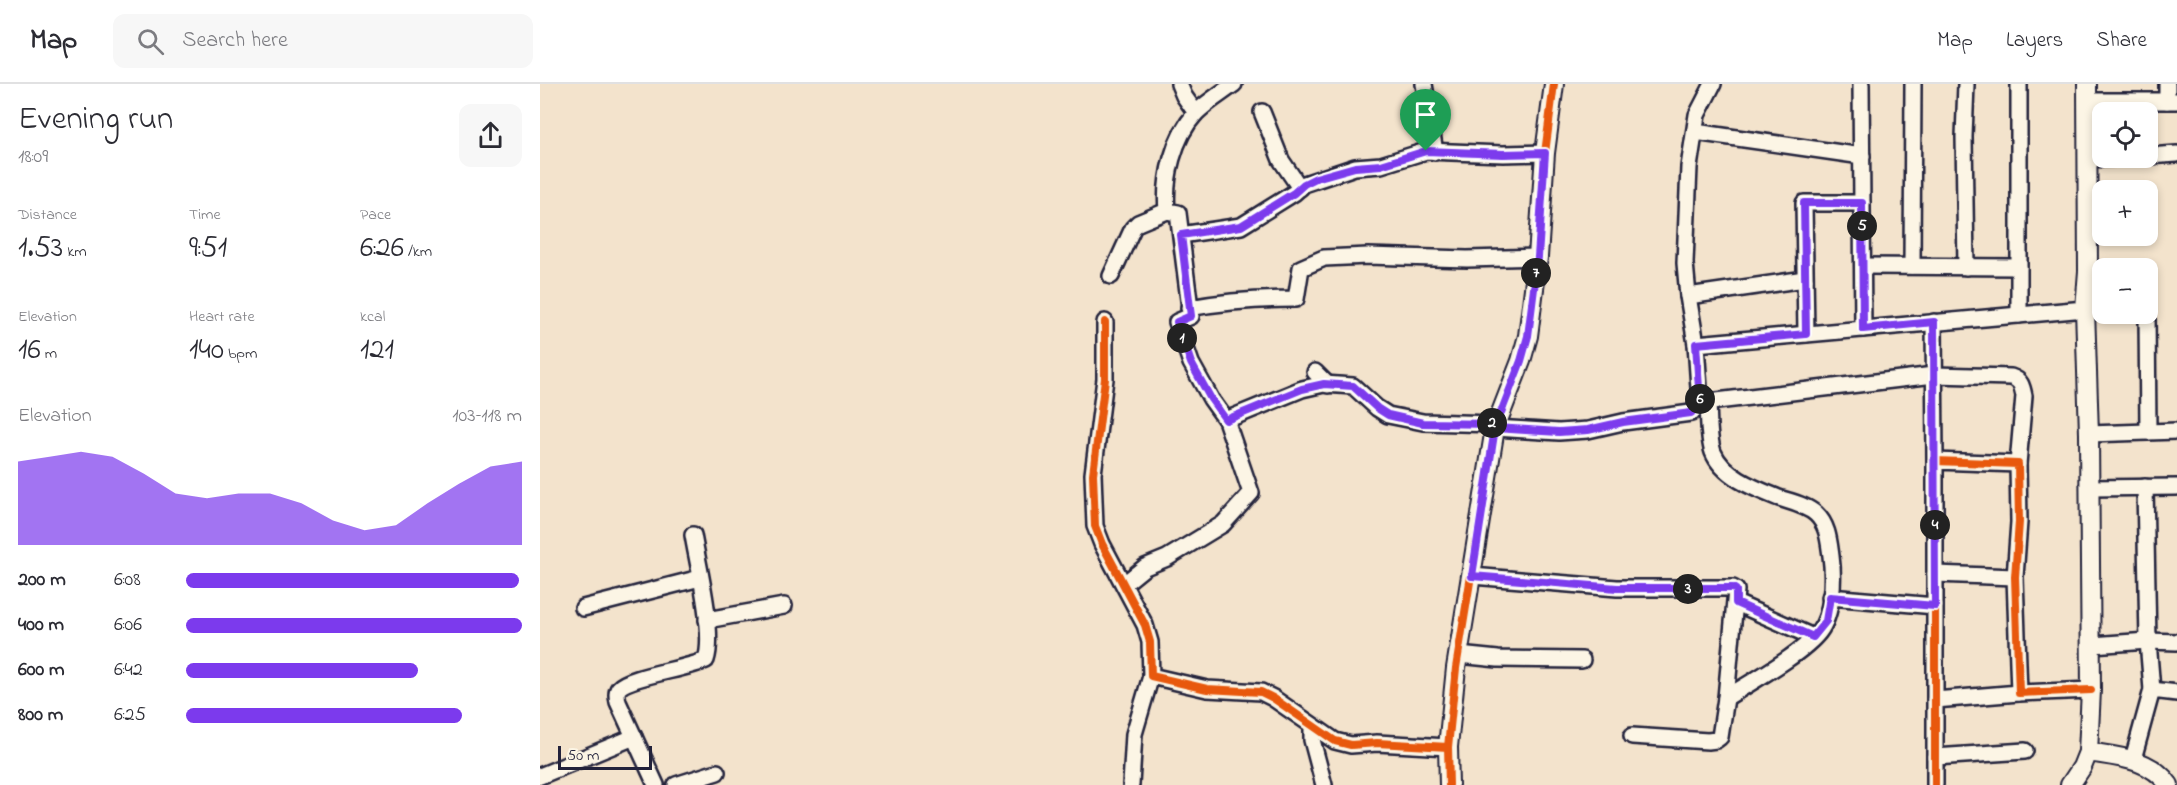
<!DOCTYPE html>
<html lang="en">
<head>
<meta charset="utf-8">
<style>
  body { margin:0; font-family:"Indie Flower",sans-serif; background:#f7f7f7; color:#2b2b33; height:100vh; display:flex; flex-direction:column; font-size:22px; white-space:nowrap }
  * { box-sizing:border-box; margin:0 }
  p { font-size:20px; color:#7c7c81 }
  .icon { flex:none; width:33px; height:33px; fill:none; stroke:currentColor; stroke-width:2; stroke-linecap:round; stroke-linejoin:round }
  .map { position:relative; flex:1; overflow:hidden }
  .sheet { display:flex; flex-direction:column; background:#fff; width:540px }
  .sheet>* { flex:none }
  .tools { position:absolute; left:1552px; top:18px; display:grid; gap:12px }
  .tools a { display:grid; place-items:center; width:66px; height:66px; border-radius:12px; background:#fff; box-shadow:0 3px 9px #0003; font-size:30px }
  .scale { position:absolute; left:18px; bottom:15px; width:94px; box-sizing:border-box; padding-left:6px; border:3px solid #22223b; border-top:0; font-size:16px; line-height:21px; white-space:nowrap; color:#22223b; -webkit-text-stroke:4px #fcf5e5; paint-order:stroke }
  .pin { position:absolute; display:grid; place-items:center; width:51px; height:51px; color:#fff; margin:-62px -26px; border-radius:50% 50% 50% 0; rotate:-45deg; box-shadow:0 0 6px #0007 }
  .pin .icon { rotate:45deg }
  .km { position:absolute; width:30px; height:30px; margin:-15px; border-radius:50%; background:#222; color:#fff; font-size:16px; line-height:30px; text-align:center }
  .round { display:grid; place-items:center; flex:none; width:63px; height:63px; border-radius:12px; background:#f7f7f7 }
  .overview { display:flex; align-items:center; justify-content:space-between; height:102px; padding:0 18px }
  h1 { font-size:33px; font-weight:600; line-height:45px }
  .stats { display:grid; grid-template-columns:repeat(3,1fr); gap:9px; height:102px; padding:6px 18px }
  .stats div { display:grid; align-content:center }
  .stats b { font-size:30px; font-weight:600 }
  .stats small { font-size:16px; font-weight:400 }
  .stats p { font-size:16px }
  .chart { height:168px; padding:12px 18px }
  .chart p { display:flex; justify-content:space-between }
  .chart svg { width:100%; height:108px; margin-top:6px; fill:#7c3aed; opacity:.7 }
  ul { padding:0 18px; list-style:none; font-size:20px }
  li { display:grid; grid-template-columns:96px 72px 1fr; align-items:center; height:45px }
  li i { height:15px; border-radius:8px; background:#7c3aed }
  header { display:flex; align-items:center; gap:36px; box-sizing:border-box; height:84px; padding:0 30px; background:#fff; border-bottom:2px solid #e1e1e2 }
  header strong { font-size:28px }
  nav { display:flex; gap:33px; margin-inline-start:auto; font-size:21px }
  .search { width:420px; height:54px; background:#f7f7f7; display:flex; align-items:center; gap:15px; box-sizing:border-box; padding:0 21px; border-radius:12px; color:#7c7c81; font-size:22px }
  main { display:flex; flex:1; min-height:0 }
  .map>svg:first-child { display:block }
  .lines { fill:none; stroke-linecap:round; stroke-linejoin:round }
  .minor-casing { stroke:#22223b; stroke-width:20 }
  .tertiary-casing { stroke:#22223b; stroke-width:22 }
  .minor { stroke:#fcf5e5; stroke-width:15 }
  .tertiary { stroke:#fcf5e5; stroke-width:18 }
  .cycleway-casing { stroke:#fcf5e5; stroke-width:11 }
  .cycleway { stroke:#e8590c; stroke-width:8 }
  .route-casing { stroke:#fff; stroke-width:12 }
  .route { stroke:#7c3aed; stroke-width:8 }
</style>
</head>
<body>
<header>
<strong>Map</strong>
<div class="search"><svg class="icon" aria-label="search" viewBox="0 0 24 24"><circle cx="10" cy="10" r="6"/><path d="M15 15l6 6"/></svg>Search here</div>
<nav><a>Map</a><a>Layers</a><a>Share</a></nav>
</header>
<main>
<section class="sheet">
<div class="overview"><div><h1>Evening run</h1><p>18:09</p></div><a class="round"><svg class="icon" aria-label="share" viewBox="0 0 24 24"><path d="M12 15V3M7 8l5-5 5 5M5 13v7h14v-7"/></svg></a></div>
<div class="stats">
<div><p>Distance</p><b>1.53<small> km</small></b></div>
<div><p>Time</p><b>9:51</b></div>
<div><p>Pace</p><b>6:26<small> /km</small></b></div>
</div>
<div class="stats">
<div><p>Elevation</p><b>16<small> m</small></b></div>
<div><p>Heart rate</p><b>140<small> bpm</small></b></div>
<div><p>kcal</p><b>121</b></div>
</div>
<div class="chart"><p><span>Elevation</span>103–118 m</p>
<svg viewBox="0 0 160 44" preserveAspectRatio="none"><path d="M0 44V10L10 8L20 6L30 8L40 15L50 23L60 25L70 23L80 23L90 27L100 34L110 38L120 36L130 27L140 19L150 12L160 10V44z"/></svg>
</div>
<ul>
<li><b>200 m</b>6:08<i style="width:99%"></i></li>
<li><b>400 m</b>6:06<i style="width:100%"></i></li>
<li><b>600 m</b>6:42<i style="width:69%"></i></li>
<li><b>800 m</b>6:25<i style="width:82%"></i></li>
</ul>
</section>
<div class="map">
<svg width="1637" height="701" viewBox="0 0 1637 701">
  <rect width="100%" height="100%" fill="#f3e3cc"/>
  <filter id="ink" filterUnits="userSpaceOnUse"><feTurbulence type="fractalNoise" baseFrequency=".0167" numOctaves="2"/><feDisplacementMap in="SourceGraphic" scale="12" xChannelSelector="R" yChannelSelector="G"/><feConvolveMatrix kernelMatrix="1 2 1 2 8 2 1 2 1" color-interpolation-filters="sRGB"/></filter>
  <g filter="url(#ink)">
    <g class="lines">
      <g class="minor-casing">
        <g id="minor">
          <polyline points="639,0 644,12 656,29"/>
          <polyline points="884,0 895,68"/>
          <polyline points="1321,0 1323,245"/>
          <polyline points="1426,0 1424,53 1426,183"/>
          <polyline points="1479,0 1479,231"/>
          <polyline points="1627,0 1627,17"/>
          <polyline points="1547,17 1637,17"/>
          <polyline points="722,28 741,76 760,104"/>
          <polyline points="1155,48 1322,72"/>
          <polyline points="1608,72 1637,70"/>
          <polyline points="1547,75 1575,74"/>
          <polyline points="641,151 701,142 754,109 764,100 815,83 841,81 886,67 963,70 1005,69"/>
          <polyline points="1323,182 1479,183"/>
          <polyline points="1372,182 1373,0"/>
          <polyline points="1548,187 1563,187"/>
          <polyline points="571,192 593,144 598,139 627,127"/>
          <polyline points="1148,212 1265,195"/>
          <path d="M649 224C686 217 719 215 756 215L761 184 784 174 828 172 927 175 998 173"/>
          <polyline points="1607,230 1608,348"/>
          <polyline points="565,238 565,295 553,390 555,442 562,460 605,541 610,558 611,592 667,605 721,608 733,614 795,657 811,661 837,659 908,663"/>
          <polyline points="1394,238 1395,377"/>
          <polyline points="1266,250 1264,119 1322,119"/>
          <polyline points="1156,260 1545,225"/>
          <polyline points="775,288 788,301"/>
          <path d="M1168 318C1169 334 1168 353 1173 368 1183 393 1216 405 1239 414 1251 418 1266 421 1276 430 1288 441 1289 458 1291 472 1294 494 1293 530 1279 548 1262 570 1211 598 1186 614"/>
          <path d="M1160 319 1394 291 1471 293C1481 296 1482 302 1484 312L1478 380"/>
          <polyline points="686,336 762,305 784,300 813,302 837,324 848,331 883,338 957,340"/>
          <polyline points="955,344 1019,348 1048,346 1083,338 1151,329 1160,319 1156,260 1148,212 1145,179 1149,83 1157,31 1173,0"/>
          <polyline points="1549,350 1637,347"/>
          <polyline points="1605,403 1608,557 1612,606"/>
          <polyline points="1549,404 1637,403"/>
          <polyline points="1395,490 1475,493"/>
          <polyline points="932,492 1077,504 1193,504 1196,506 1186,614 1180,653 1176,656 1168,657 1092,652"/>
          <path d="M584 500 605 483 627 474 683 440 711 409 686 336 671 315 651 279 637 238 651 232 638 129 627 127C624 94 633 54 656 29 667 18 682 9 694 0"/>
          <polyline points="1290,513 1395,522"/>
          <polyline points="1196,519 1273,553"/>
          <polyline points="43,524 160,494"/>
          <polyline points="167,536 244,522"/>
          <polyline points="1552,561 1608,557 1637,558"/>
          <polyline points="919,571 958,575 1042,576"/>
          <polyline points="1395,616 1479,609"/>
          <polyline points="772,643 772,656 784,701"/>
          <polyline points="1395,673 1485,667"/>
          <polyline points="1593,675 1612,606 1637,609"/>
          <polyline points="0,692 94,653"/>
          <path d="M116 701 78 618C77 613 76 608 79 604 89 592 148 585 166 576 175 549 158 481 153 451"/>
          <polyline points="136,701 177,688"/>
          <polyline points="591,701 594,650 611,592"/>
          <polyline points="1395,701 1395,377 1478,380 1479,438 1475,493 1479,609 1551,606"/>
        </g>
      </g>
      <g class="tertiary-casing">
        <g id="tertiary">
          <path d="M1548 668C1578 673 1610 674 1629 701"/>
          <polyline points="909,701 908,663 916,584 955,344 981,277 988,252 998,173 1005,69 1014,0"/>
          <polyline points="1530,701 1542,683 1548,668 1551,606 1549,350 1545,225 1548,187 1547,0"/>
        </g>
      </g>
      <use href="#minor" class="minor"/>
      <use href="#tertiary" class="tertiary"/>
      <g class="cycleway-casing">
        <g id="cycleway">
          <polyline points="565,238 565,295 553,390 555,442 562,460 605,541 610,558 611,592 667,605 721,608 733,614 795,657 811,661 837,659 908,663"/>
          <polyline points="909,701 908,663 916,584 955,344 981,277 988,252 998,173 1005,69 1014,0"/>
          <polyline points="1395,701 1395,377 1478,380 1479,438 1475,493 1479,609 1551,606"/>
        </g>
      </g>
      <use href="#cycleway" class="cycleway"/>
    </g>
  </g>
  <g class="lines" filter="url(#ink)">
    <g class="route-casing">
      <polyline id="route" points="886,67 841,81 815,83 776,94 764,100 754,109 701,142 641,151 651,232 637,238 651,279 671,315 686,336 762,305 784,300 813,302 837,324 848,331 883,339 957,340 955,344 932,492 1077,504 1193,504 1196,506 1196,519 1273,553 1286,537 1290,513 1395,522 1394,238 1323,245 1322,119 1264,119 1266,250 1156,260 1160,319 1151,329 1083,338 1048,346 1019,348 955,344 981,277 988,252 998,173 1005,69 963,70 886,67"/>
    </g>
    <use href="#route" class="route"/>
  </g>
</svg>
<div class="tools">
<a><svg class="icon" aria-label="locate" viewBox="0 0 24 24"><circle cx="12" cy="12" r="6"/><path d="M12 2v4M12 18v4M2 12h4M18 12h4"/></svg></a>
<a>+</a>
<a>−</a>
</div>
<div class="scale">50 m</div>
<div class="pin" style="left:886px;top:67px;background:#1e9e55"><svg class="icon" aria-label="arrive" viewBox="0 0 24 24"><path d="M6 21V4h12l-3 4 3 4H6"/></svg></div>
<b class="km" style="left:642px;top:254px">1</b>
<b class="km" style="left:952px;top:339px">2</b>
<b class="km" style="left:1148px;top:505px">3</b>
<b class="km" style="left:1395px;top:441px">4</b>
<b class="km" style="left:1322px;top:142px">5</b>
<b class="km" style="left:1160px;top:315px">6</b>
<b class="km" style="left:996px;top:189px">7</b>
</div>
</main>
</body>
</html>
